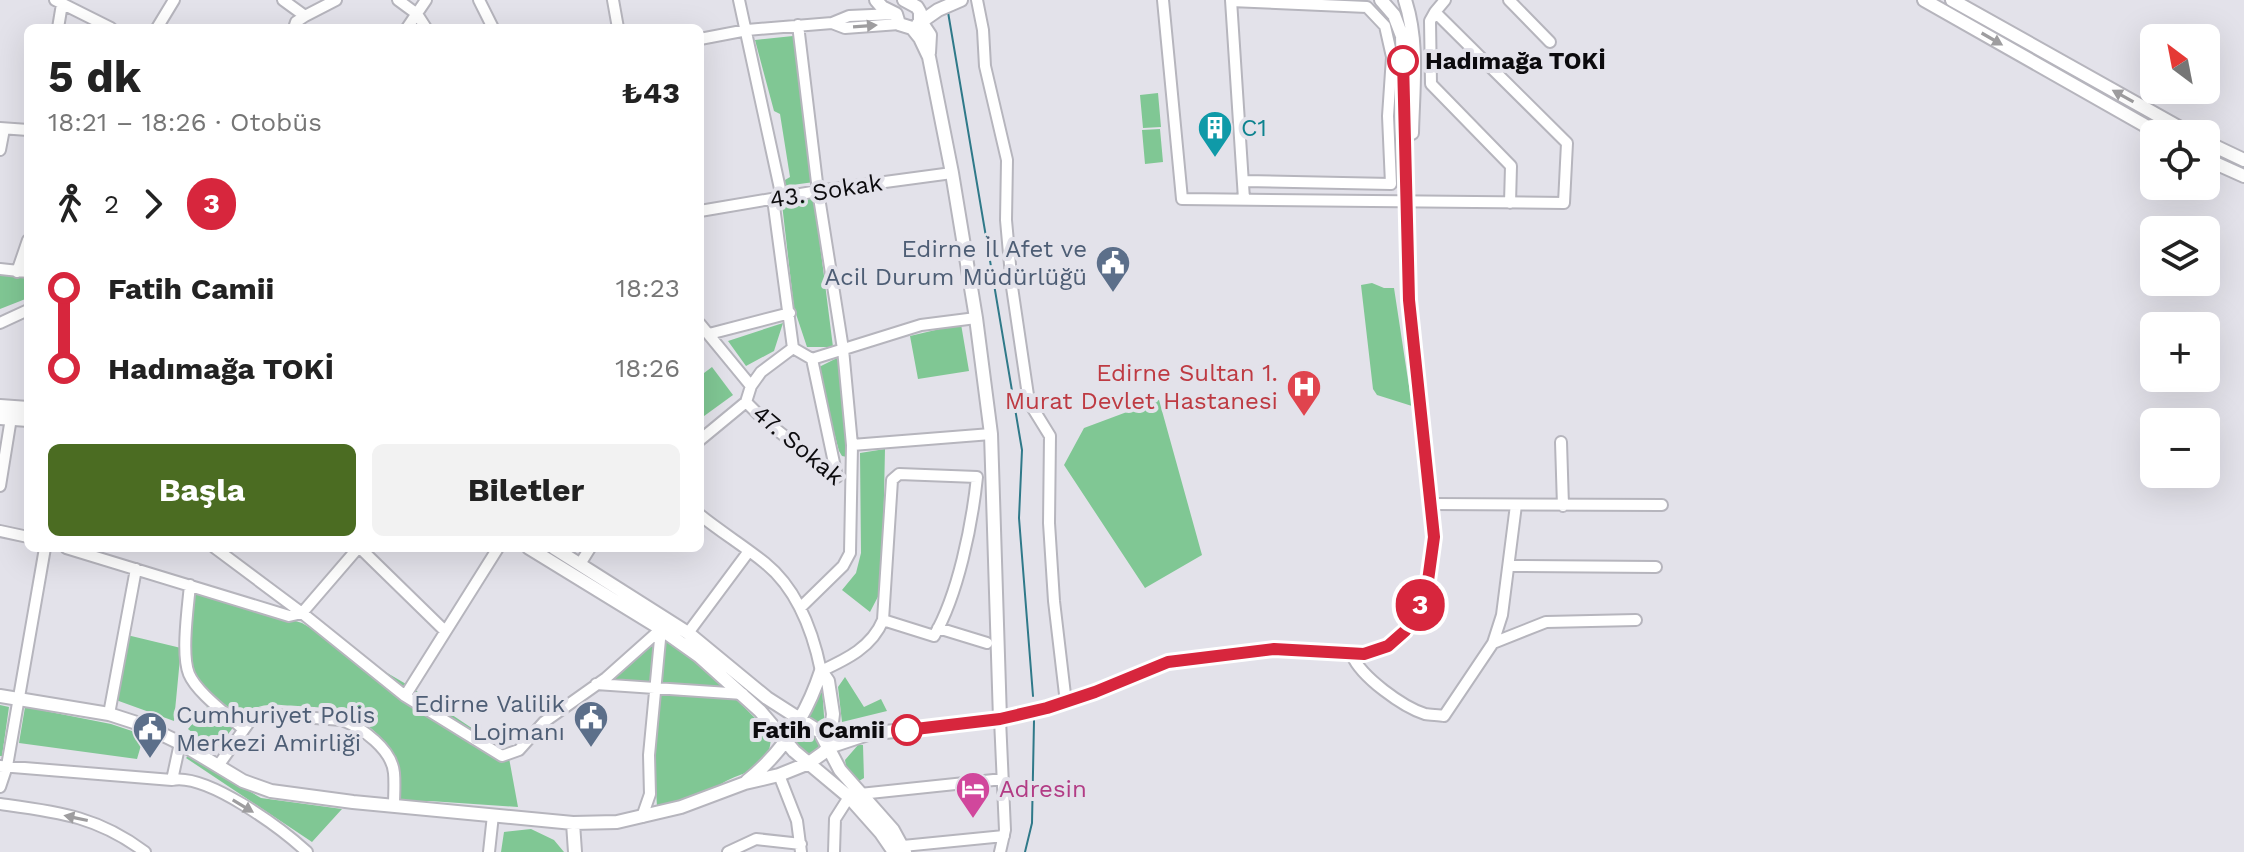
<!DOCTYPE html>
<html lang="tr">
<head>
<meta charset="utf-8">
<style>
  :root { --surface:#fff; --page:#f2f2f2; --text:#222; --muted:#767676; --accent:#4b6c22 }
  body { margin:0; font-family:"Work Sans",sans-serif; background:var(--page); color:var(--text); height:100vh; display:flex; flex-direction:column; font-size:30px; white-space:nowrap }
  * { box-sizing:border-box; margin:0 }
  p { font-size:26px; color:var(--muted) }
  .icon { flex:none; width:44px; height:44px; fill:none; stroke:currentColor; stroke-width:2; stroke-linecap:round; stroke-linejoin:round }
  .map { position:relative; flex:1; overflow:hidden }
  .side { position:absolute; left:24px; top:24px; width:680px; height:528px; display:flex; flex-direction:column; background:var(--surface); border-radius:12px; box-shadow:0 8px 32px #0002 }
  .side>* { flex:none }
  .badge { padding:0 16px; border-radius:26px; font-size:28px; line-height:52px }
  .needle { width:52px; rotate:328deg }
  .buttons { position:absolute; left:2140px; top:24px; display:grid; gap:16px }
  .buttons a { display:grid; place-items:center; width:80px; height:80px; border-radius:12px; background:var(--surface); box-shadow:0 8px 32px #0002; font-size:40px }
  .map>.badge { position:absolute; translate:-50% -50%; box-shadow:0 0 0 4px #fff }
  .legs { display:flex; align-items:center; gap:12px; height:88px; padding:0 24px; font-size:26px }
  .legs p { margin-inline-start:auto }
  .headline { display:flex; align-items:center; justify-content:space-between; height:136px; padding:0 24px }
  h1 { font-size:44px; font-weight:700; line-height:60px }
  .action { display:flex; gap:16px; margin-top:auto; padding:16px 24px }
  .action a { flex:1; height:92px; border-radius:12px; background:var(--accent); color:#fff; font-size:32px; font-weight:700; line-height:92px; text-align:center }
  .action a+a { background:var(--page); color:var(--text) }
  ul { padding:0 24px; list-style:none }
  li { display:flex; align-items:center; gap:28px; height:80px; font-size:30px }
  li i { display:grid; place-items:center; width:12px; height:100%; margin:0 10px; background:currentColor }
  li i::after { content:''; width:20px; height:20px; margin:-10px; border:6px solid; border-radius:50%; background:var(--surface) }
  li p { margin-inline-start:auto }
  li:first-child i { background:linear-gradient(#0000 50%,currentColor 0) }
  li:last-child i { background:linear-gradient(currentColor 50%,#0000 0) }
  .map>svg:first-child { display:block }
  .green { fill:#80c794 }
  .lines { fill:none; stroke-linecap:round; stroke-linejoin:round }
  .stream { stroke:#2f7989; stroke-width:2 }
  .minor-casing { stroke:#b6b5bd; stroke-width:14 }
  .major-casing { stroke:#b6b5bd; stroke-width:16 }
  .minor { stroke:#fff; stroke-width:10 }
  .major { stroke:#fff; stroke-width:12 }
  .oneway { fill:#9e9d9f }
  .line-1-casing { stroke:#fff; stroke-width:18 }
  .line-1 { stroke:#d7263d; stroke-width:12 }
  .stop-1-dot { fill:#fff; stroke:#d7263d; stroke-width:4 }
  .labels { text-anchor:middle; stroke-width:8; stroke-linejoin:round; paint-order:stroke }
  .stop-label { font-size:24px; font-weight:bold; fill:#0c0b0e; stroke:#e3e2ea; text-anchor:start }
  .culture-label { font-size:24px; fill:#0d838f; stroke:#e3e2ea; text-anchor:start }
  .street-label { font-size:24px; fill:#0c0b0e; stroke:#e3e2ea }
  .service-label { font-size:24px; fill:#4e5e75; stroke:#e3e2ea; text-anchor:end }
  .health-label { font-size:24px; fill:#be3a42; stroke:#e3e2ea; text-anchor:end }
  .hotel-label { font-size:24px; fill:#b23c85; stroke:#e3e2ea; text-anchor:start }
</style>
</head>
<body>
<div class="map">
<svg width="2244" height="852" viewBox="0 0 2244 852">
  <rect width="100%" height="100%" fill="#e3e2ea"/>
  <path class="green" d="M 793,36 L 814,182 L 785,186 L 785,180 L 790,177 L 780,114 L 774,111 L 755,40 Z
    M 1158,93 L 1161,127 L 1143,128 L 1140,95 Z
    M 1160,129 L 1163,162 L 1145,164 L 1142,130 Z
    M 814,197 L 833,347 L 807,347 L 794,308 L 782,204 Z
    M 0,274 L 28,277 L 28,298 L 0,309 Z
    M 1372,283 L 1384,288 L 1394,288 L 1412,406 L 1377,395 L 1373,389 L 1361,285 Z
    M 783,323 L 774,351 L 746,366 L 728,341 Z
    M 961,324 L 969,371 L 918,379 L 910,336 Z
    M 839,357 L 847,449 L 847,457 L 842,456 L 839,451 L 817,368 Z
    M 712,367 L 733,395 L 700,419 L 700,376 Z
    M 1159,400 L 1202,555 L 1145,588 L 1064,465 L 1084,428 Z
    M 885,449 L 882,589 L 870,612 L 842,590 L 856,573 L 861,553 L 860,453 Z
    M 194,590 L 302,623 L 406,684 L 497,745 L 507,747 L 518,807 L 430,801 L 398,802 C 398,792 401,781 400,771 C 396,746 364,718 341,711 C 327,707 312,707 298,706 C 271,705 264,701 240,716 C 226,705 207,693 197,678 C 183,658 191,614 194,590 Z
    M 661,629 L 743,694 L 596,684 Z
    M 127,635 L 181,648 L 174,721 L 116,700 Z
    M 845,677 L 864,707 L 881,699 L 887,711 L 842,722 L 838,687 Z
    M 822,686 L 825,731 L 808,718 Z
    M 659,695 L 736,699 L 763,726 L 771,737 C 769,778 738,768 715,789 L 657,807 L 654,755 Z
    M 210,703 L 235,725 L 215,751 L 188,729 Z
    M 0,705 L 9,707 L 2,756 L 0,756 Z
    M 25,707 L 111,724 L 144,735 L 137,759 L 19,743 Z
    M797 744a11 11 0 1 1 22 0a11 11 0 1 1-22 0Z
    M 858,745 L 863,745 L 864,778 L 859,781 L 846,766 L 845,760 Z
    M 188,756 L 261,798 L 342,809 L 312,842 L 186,758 Z
    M 531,829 L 554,840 L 564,852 L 501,852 L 504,832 Z"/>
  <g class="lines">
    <path class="stream" d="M 948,12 L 1022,450 L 1019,518 L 1033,696
      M 1025,852 L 1032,823 L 1034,721"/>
    <defs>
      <path id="minor" d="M 55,0 L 111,28
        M 283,0 L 305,16 L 296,22 L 294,28
        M 398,0 L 417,14 L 426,28
        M 479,0 L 493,28
        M 613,0 L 618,28
        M 739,0 L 782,198
        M 977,0 L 983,30 L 985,66 L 1007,160 L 1006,220 L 1012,287 L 1029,402 L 1050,436 L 1049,523 L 1054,601 L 1066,703
        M 1163,0 L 1182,199 L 1564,203 L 1567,143 L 1435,12 L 1445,0
        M 1231,0 L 1244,199
        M 1509,0 L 1550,42
        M 1231,1 L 1367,7 L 1385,26 L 1392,57 L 1388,116 L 1391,184 L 1244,181
        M 1435,12 L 1430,21 L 1431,84 L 1511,166 L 1510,203
        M 305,16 L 336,0
        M 832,23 L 845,28 L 899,24
        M 798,25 L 818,191 L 843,349 L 852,445 L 850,553 L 843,566 L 800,608
        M 58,28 L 62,4
        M 157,28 L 174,0
        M 407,28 L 426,0
        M 700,39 L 747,30 L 832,23 L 849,16 L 895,14
        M 0,128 L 28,130
        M 0,150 L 4,129
        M 700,211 L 818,191 L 952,173
        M 0,269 L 28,272
        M 17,272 L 28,240
        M 0,323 L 28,310
        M 700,324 L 751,386
        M 709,334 L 790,313
        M 793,348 L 812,359 L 837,477
        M 812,359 L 921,325 L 976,318
        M 746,402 L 764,420 L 837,477
        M 700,440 L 746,402 L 751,386 L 761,372 L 793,348 L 773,199
        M 1561,442 L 1563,506
        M 852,445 L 991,434
        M 899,474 L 977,477 C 972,525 958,595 934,636 L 883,620 L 892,480 Z
        M 0,486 L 11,418
        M 1432,504 L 1662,505
        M 700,515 C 721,532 744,546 765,563 C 797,589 813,632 821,671 C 847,659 872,647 883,620
        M 0,531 L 28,537
        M 66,548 L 289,616 L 302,613 L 358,548
        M 215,548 L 302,613 L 405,696 L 502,756 L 519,750 L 544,722 L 606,678 L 661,629
        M 360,548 L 445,631
        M 580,564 L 590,548
        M 1510,566 L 1656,567
        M 190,585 C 188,607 181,655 189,674 C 197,693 228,715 243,729
        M 938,628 L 987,643
        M 688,633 L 749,551
        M 1493,643 L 1546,622 L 1636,620
        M 1352,655 C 1361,677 1403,707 1425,714 C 1431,715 1439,715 1444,716 L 1493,643 L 1502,615 L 1516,505
        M 596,684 L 743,694
        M 405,696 L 498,548
        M 109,714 L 136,569
        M 1000,719 L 1005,830 L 1000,852
        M 0,766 L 172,780 L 180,743
        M 218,766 L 252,718 L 259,714 L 342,720 C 362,728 392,749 394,773 C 395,784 394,795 394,806
        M 779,775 L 797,821 L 801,852
        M 172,780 C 207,773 281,828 307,852
        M 0,787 L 7,766 L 45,548
        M 860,794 L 1003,779
        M 0,804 C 58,812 97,816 145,852
        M 642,817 L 650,794 L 649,755 L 661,629
        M 903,846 L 1004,836
        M 489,852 L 493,815
        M 728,852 L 756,839 L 801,844
        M 834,852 L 835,819 L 849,797"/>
      <path id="major" d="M 876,0 L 882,7 L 896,14
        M 904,0 L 917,7 L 920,12 L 920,20 L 930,35 L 929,53
        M 1405,0 C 1419,42 1413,89 1412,133
        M 1924,0 L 2160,134
        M 1952,0 L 2191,134
        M 896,14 L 899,24 L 912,28 L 920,38 L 929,57 L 952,173 L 976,318 L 991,434 L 1000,719
        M 918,24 L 938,10 L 961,0
        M 2206,142 L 2244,160
        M 2206,159 L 2244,176
        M 0,406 L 28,408
        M 0,418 L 28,420
        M 529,548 L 661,629 L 699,656 L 760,711 L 794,751 L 849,797 L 881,833 L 894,852
        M 554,548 L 688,633 L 767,698 L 820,732 L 840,770 L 893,830 L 905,852
        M 0,696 L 109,714 L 143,725 L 180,743 L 243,781 L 271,791 L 353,802 L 573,823 L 617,822 L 681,807 L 745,783 L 779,775 L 809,763 L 823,753 L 829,747 L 833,714 L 828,681 L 821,671
        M 829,747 L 868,734 L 1000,719 L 1047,708 L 1095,692 L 1168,662 L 1274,649 L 1364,654 L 1388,646 L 1405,631 L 1418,611 L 1427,588 L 1434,537 L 1409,300 L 1402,36 L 1394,15 L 1381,0
        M 747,781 C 783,752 807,714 821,671
        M 573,823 L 575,852"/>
    </defs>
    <use href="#minor" class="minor-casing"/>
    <use href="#major" class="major-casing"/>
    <use href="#minor" class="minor"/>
    <use href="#major" class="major"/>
  </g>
  <defs><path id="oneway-solid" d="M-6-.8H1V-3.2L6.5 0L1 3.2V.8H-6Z" transform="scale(2)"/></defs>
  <g class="oneway">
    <use href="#oneway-solid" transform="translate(865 26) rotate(-4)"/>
    <use href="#oneway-solid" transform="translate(1992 39) rotate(30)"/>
    <use href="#oneway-solid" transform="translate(2123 96) rotate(-151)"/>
    <use href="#oneway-solid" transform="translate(243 806) rotate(31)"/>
    <use href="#oneway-solid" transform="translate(76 818) rotate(-168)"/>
  </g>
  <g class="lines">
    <defs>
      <path id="line-1" d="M 907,730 L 1000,719 L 1047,708 L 1095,692 L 1168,662 L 1274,649 L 1364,654 L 1388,646 L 1405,631 L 1418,611 L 1427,588 L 1434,537 L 1409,300 L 1403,61"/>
    </defs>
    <use href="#line-1" class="line-1-casing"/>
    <use href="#line-1" class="line-1"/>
  </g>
  <defs>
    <symbol id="building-pin" viewBox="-11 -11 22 30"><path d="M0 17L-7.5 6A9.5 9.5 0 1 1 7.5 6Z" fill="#0f9aa8" stroke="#e3e2ea"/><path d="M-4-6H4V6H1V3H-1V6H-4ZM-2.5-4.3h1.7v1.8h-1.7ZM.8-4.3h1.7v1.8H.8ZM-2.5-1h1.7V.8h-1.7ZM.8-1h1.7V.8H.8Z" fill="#fff"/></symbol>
    <symbol id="civic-pin" viewBox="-11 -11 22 30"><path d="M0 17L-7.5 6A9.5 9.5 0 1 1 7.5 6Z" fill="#5c6f8a" stroke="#e3e2ea"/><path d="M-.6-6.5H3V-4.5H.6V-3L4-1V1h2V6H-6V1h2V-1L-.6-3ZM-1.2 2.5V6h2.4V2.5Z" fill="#fff"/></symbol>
    <symbol id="hospital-pin" viewBox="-11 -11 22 30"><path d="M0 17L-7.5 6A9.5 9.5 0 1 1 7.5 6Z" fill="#e0444e" stroke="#e3e2ea"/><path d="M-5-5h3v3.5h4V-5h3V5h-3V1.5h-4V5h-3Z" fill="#fff"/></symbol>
    <symbol id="hotel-pin" viewBox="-11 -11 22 30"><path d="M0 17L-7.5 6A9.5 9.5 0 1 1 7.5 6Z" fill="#d1479c" stroke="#e3e2ea"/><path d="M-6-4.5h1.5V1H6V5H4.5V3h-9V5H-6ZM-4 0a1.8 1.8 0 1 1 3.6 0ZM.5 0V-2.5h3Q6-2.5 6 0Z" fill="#fff"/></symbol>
  </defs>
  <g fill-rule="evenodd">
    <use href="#building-pin" x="1195" y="108" width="40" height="54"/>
    <use href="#civic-pin" x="1093" y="243" width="40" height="54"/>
    <use href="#hospital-pin" x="1284" y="367" width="40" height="54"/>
    <use href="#civic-pin" x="571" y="698" width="40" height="54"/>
    <use href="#civic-pin" x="130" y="709" width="40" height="54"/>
    <use href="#hotel-pin" x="953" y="769" width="40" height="54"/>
  </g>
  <g class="stop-1-dot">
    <circle cx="1403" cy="61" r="14"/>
    <circle cx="907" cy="730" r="14"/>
  </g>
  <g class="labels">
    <g class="stop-label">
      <text x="1425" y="69">Hadımağa TOKİ</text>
      <text x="885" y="738" text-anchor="end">Fatih Camii</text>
    </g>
    <g class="culture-label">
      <text x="1241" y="136">C1</text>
    </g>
    <g class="street-label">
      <text transform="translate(826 191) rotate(-9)" y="8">43. Sokak</text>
      <text transform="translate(798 445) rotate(40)" y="8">47. Sokak</text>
    </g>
    <g class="service-label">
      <text x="1087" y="257">Edirne İl Afet ve<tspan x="1087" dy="28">Acil Durum Müdürlüğü</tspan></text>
      <text x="565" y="712">Edirne Valilik<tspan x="565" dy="28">Lojmanı</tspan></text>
      <text x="176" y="723" text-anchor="start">Cumhuriyet Polis<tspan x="176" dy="28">Merkezi Amirliği</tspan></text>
    </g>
    <g class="health-label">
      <text x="1278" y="381">Edirne Sultan 1.<tspan x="1278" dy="28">Murat Devlet Hastanesi</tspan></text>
    </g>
    <g class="hotel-label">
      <text x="999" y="797">Adresin</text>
    </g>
  </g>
</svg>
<div class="buttons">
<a><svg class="needle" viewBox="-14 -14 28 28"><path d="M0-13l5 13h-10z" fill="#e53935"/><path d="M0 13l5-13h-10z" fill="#767676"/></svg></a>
<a><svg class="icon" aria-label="locate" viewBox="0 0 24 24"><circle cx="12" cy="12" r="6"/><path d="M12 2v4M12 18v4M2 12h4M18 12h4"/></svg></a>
<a><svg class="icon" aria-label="layers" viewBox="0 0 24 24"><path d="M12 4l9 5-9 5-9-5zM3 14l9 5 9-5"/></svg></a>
<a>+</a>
<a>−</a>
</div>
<b class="badge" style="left:1420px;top:605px;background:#d7263d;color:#fff">3</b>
<section class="side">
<div class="headline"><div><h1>5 dk</h1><p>18:21 – 18:26 · Otobüs</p></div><b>₺43</b></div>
<div class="legs"><svg class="icon" aria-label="walk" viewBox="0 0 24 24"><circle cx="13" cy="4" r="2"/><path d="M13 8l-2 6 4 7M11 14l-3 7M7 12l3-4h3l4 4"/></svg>2<svg class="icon" aria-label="forward" viewBox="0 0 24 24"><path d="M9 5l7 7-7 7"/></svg><b class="badge" style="background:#d7263d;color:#fff">3</b></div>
<ul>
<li><i style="color:#d7263d"></i><b>Fatih Camii</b><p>18:23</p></li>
<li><i style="color:#d7263d"></i><b>Hadımağa TOKİ</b><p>18:26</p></li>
</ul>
<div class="action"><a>Başla</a><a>Biletler</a></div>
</section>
</div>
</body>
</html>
